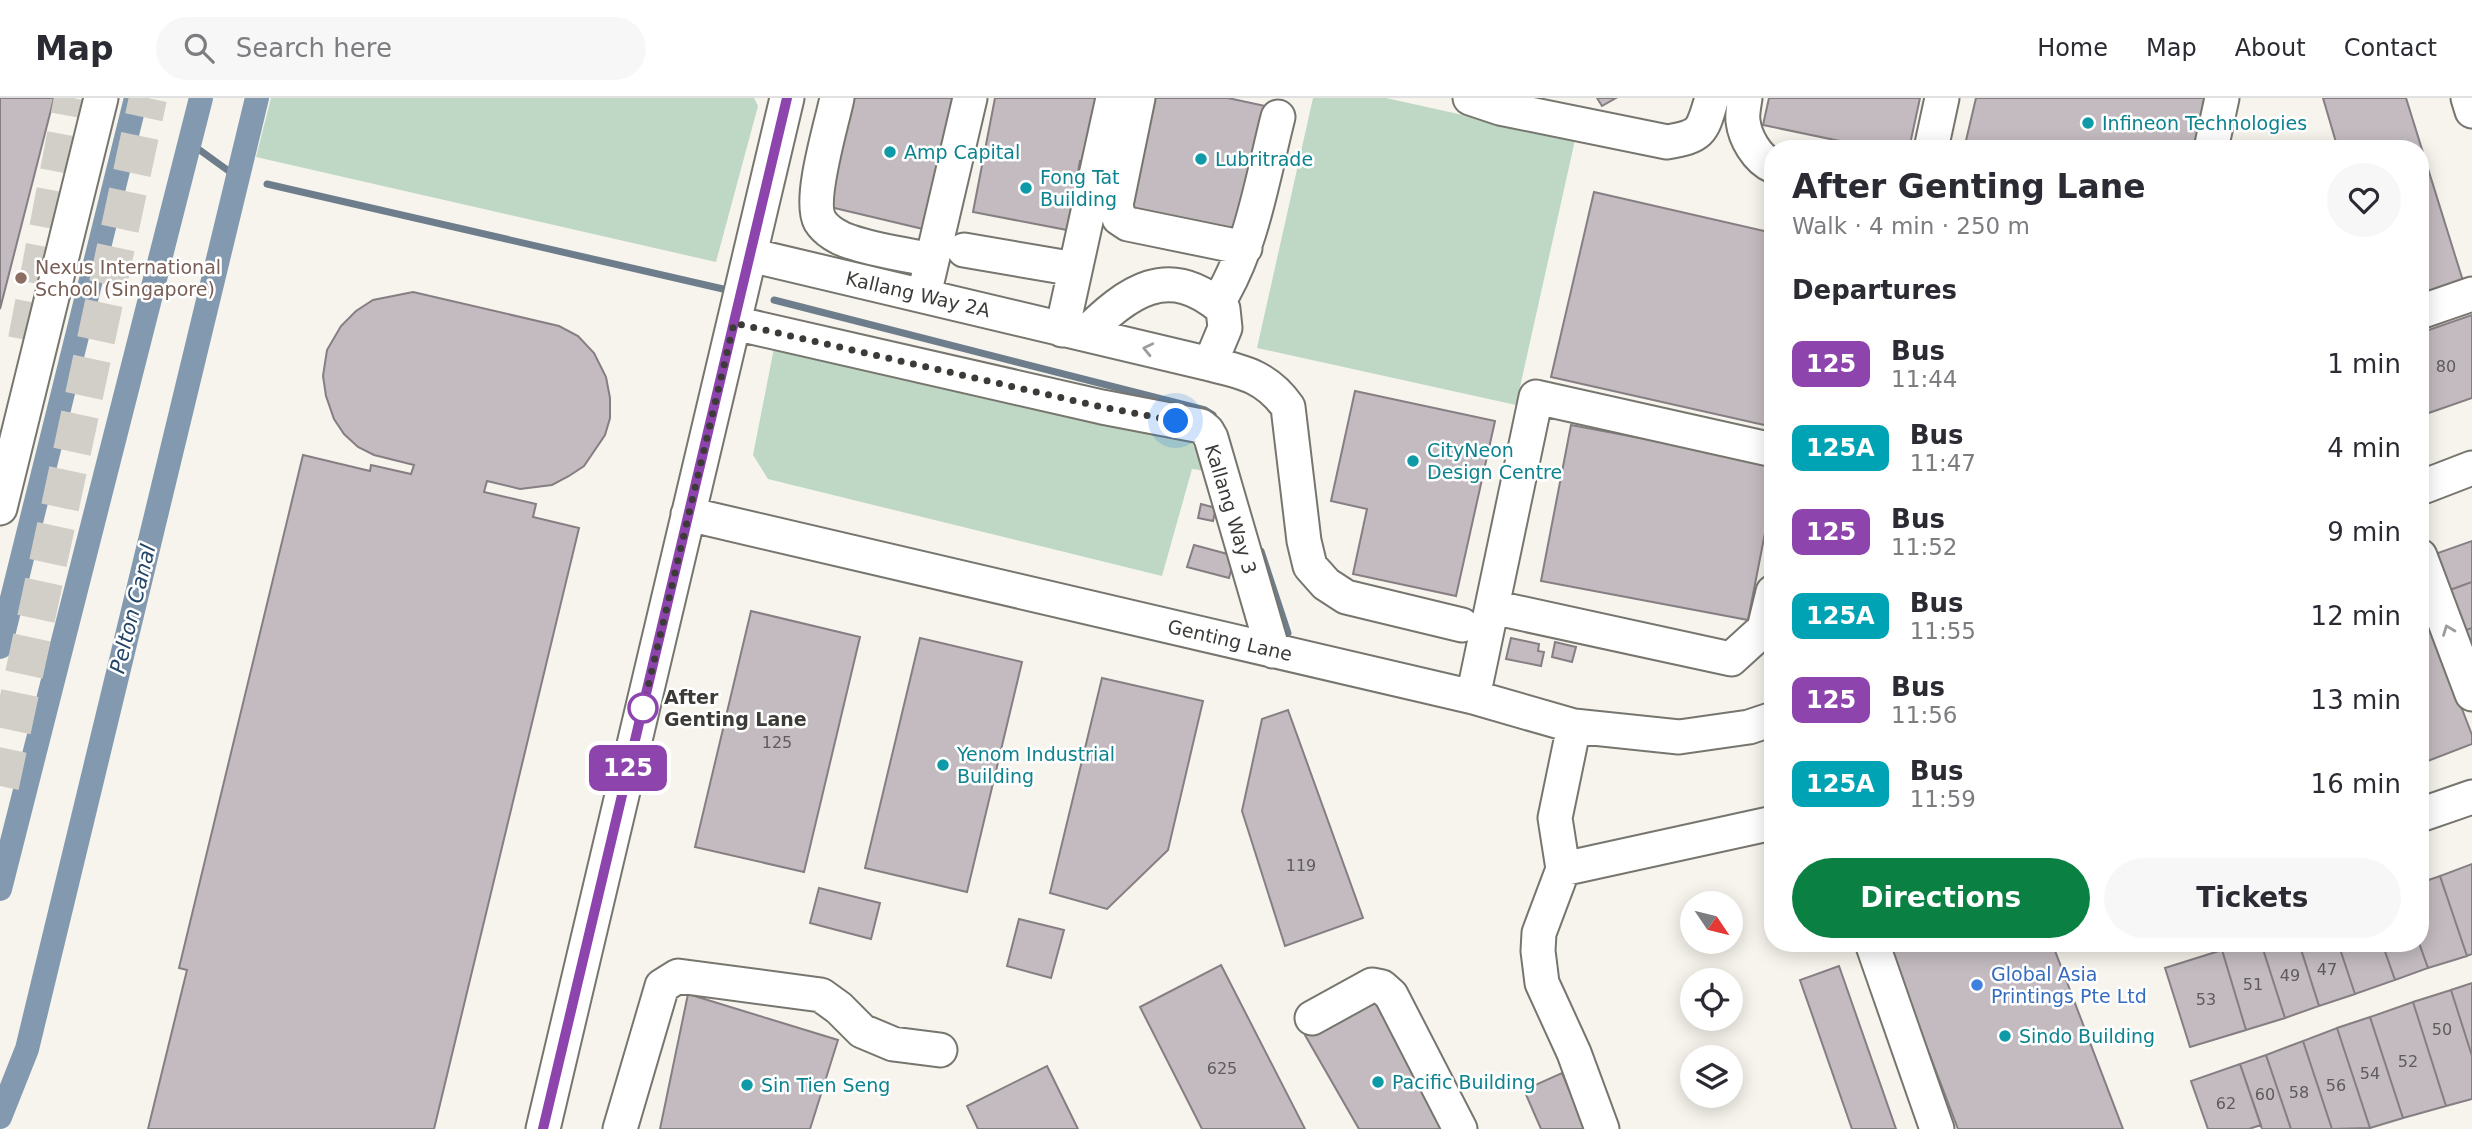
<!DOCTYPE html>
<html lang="en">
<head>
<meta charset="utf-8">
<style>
  :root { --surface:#fff; --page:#f7f7f7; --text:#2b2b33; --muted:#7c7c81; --line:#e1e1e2; --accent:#0b8043 }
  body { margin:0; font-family:"DejaVu Sans",sans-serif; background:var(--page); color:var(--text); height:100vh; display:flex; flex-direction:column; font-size:26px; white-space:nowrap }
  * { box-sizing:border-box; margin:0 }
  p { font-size:23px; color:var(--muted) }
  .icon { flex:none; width:38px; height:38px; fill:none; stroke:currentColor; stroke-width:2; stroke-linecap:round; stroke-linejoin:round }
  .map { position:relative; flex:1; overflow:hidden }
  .details { position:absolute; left:1764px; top:42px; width:665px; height:812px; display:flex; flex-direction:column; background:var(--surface); border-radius:28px; box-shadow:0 4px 18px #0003 }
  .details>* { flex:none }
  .badge { padding:0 14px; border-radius:10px; font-size:24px; line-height:46px }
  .needle { width:46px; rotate:125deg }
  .buttons { position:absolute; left:1680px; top:793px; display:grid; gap:14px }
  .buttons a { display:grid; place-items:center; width:63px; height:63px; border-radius:50%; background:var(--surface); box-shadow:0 4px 18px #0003; font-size:35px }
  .you { position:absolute; width:35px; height:35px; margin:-18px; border:5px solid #fff; border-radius:50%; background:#1a73e8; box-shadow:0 0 0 10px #1a73e833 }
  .map>.badge { position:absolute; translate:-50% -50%; box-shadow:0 0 0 4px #fff }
  h2 { padding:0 28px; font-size:26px; line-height:63px }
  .round { display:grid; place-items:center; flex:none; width:74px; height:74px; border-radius:37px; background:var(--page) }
  .overview { display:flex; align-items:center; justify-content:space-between; height:119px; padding:0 28px }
  h1 { font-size:33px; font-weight:700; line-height:52px }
  .button { display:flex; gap:14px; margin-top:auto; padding:14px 28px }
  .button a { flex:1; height:80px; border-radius:42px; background:var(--accent); color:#fff; font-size:28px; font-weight:700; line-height:80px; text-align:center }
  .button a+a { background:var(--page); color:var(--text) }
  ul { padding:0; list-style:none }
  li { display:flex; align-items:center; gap:21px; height:84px; padding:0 28px }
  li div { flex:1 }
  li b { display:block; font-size:26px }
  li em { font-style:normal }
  li .badge { min-width:77px; font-weight:700; text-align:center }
  header { display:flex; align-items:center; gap:42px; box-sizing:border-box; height:98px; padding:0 35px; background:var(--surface); border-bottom:2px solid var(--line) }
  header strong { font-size:33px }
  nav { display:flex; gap:38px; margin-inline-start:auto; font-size:24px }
  .search { width:490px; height:63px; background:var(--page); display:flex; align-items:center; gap:18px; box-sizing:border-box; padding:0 24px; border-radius:38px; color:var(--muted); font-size:26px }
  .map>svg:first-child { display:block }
  .green { fill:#bfd8c5 }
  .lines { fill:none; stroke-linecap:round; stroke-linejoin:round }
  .stream { stroke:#6e7d8b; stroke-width:7 }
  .canal { stroke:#8399af; stroke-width:24 }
  .building { fill:#c3bbc0; stroke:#857e82; stroke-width:2 }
  .highway-tunnel { stroke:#d1cfc8; stroke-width:38; stroke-dasharray:38 19; stroke-linecap:butt }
  .minor-casing { stroke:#76756e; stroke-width:37 }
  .minor { stroke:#fff; stroke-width:33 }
  .oneway { stroke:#9e9d9c }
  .line-casing { stroke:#fff; stroke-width:16 }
  .line { stroke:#8e44ad; stroke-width:10 }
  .walk { stroke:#3c3b38; stroke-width:7; stroke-dasharray:0 12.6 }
  .culture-dot { fill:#0f9aa8; stroke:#fff; stroke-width:2.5 }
  .education-dot { fill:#8d6e63; stroke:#fff; stroke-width:2.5 }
  .stop-dot { fill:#fff; stroke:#8e44ad; stroke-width:3.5 }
  .shop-dot { fill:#3f7fe0; stroke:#fff; stroke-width:2.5 }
  .labels { text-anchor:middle; stroke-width:5; stroke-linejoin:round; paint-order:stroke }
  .number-label { font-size:16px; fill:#5e5b5a }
  .culture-label { font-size:19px; fill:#0d838f; stroke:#fff; text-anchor:start }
  .education-label { font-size:19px; fill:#785e54; stroke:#fff; text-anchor:start }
  .street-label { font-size:19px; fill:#3c3b38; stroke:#fff }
  .stop-label { font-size:19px; font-weight:bold; fill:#3c3b38; stroke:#fff; text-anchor:start }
  .shop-label { font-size:19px; fill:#366cbe; stroke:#fff; text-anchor:start }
  .water-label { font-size:21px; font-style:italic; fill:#244668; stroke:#fff }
</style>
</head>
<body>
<header>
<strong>Map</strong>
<div class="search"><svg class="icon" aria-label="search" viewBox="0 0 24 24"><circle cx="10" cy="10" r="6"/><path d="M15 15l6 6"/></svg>Search here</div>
<nav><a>Home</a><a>Map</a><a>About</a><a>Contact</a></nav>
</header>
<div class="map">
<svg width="2472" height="1031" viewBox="0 0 2472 1031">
  <rect width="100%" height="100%" fill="#f6f4ec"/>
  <path class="green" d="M 271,0 L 754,0 L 758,8 L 716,164 L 256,59 Z
    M 1313,0 L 1386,0 L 1575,42 L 1516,307 L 1257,250 Z
    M 775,245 L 1188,337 L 1207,373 L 1192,371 L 1162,478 L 768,381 L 753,357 Z"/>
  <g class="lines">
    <path class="stream" d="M 190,45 L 237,79
      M 267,86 L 723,191
      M 774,202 L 1205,312 L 1213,317
      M 1261,453 L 1288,535"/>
    <path class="canal" d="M 0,549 L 136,0
      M 0,791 L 201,0
      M 0,1019 L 27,951 L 257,0"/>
  </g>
  <path class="building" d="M 0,0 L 54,0 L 0,211 Z
    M 852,0 L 954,0 L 923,131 L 826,108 Z
    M 995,0 L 1108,0 L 1095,66 L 1080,63 L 1067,132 L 973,114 Z
    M 1152,0 L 1228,0 L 1274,10 L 1246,139 L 1128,113 Z
    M 1597,0 L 1616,0 L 1602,8 Z
    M 1769,0 L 1920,0 L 1909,51 L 1878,51 L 1763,27 Z
    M 1976,0 L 2212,0 L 2200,51 L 1964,51 Z
    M 2323,0 L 2406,0 L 2463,183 L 2420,199 L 2420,51 L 2338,51 Z
    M 1594,94 L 1773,135 L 1773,329 L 1551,279 Z
    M 413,194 L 559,228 L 578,238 L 594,255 L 606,279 L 610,300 L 610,320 L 605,337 L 584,368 L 569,378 L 552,387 L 520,391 L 487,383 L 484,394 L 536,406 L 533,419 L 579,430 L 434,1031 L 148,1031 L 187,872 L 179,870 L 303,357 L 370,373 L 371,367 L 411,376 L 414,367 L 374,357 L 358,349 L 344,336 L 334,321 L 326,298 L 323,278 L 327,252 L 341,228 L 356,213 L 373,202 Z
    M 2472,217 L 2472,300 L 2420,318 L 2420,235 Z
    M 1355,293 L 1495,323 L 1456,498 L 1353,476 L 1367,411 L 1331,403 Z
    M 1571,327 L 1773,365 L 1773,394 L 1748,522 L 1541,483 Z
    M 1201,406 L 1216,410 L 1213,423 L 1198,420 Z
    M 2472,443 L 2472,484 L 2447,493 L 2435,456 Z
    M 1194,447 L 1235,458 L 1229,480 L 1187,469 Z
    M 2472,484 L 2472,530 L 2463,533 L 2447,493 Z
    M 2420,502 L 2472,637 L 2472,646 L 2420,666 Z
    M 751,513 L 860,539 L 804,774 L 695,749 Z
    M 2472,530 L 2472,557 L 2463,533 Z
    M 920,540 L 1022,564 L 967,794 L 865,770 Z
    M 1511,540 L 1539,546 L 1538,553 L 1544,554 L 1541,568 L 1506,561 Z
    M 1555,544 L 1576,549 L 1572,564 L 1552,559 Z
    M 1102,580 L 1203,603 L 1168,752 L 1107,811 L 1050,795 Z
    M 1288,612 L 1363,820 L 1285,848 L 1242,713 L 1262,621 Z
    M 2472,766 L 2472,856 L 2467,858 L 2440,778 Z
    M 2440,778 L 2467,858 L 2428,870 L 2419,845 L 2420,785 Z
    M 819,790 L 880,805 L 871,841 L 810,825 Z
    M 1019,821 L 1064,832 L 1051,880 L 1007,868 Z
    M 1887,845 L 2052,845 L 2123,1031 L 1958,1031 Z
    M 2244,845 L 2261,845 L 2285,920 L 2246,932 L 2222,852 Z
    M 2261,845 L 2299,845 L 2319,908 L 2285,920 Z
    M 2299,845 L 2338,845 L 2355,896 L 2319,908 Z
    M 2338,845 L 2382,845 L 2395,882 L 2355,896 Z
    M 2382,845 L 2419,845 L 2428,870 L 2395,882 Z
    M 2222,852 L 2246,932 L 2190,949 L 2165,870 Z
    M 1221,867 L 1305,1031 L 1202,1031 L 1140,909 Z
    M 1839,868 L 1896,1031 L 1852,1031 L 1800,882 Z
    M 2472,885 L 2472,958 L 2451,892 Z
    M 2451,892 L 2472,958 L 2472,1001 L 2446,1008 L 2413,904 Z
    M 688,896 L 838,942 L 810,1031 L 660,1031 Z
    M 1375,897 L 1450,1031 L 1359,1031 L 1305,937 Z
    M 2413,904 L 2446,1008 L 2403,1020 L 2370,919 Z
    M 2370,919 L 2403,1020 L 2370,1030 L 2337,930 Z
    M 2337,930 L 2370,1030 L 2332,1031 L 2303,943 Z
    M 2303,943 L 2332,1031 L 2291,1031 L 2266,957 Z
    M 2266,957 L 2291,1031 L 2262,1031 L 2240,966 Z
    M 2240,966 L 2261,1027 L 2249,1031 L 2208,1031 L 2191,983 Z
    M 1047,968 L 1078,1031 L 978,1031 L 967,1008 Z
    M 1562,975 L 1586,1031 L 1541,1031 L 1524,992 Z"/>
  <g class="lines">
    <path class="highway-tunnel" d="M 27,242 L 73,0
      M 0,688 L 148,0"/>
    <defs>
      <path id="minor" d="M 837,0 C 832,25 808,102 820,123 C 826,133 840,141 851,144 C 877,153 905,156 931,162
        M 1138,0 L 1116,107 L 1119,120 L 1128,126 L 1245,150
        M 1470,0 L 1500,10 L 1667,44 C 1703,38 1702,33 1712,0
        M 1745,0 C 1744,7 1742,16 1743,23 C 1745,40 1757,61 1773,68
        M 2468,0 L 2472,13
        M 1931,51 L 1942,0
        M 2211,51 L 2222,0
        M 964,152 L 1075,171
        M 750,157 L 1210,266 C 1244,274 1267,279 1288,309 L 1304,443 L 1310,468 L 1326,486 L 1346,499 L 1462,527
        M 927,184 L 970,0
        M 1217,206 C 1252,151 1262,82 1278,19
        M 2420,214 L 2472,196
        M 734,225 L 1102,309 L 1201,328 L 1207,333 L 1211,340 L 1273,553
        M 1062,232 L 1113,0
        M 1085,236 C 1128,194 1168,163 1223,211 L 1225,230 L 1210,266
        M 2420,390 L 2472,370
        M 0,410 L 101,0
        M 688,416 L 1473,599 L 1574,628 L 1679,639 L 1749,629 L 1773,621
        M 2420,458 L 2472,596
        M 1492,509 L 1731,561 L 1764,531 L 1773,494
        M 1473,599 L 1536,299 L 1773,352
        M 1574,628 L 1555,720 L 1563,771 L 1539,835 L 1538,853 L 1542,885 L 1574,955 L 1602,1031
        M 2420,717 L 2472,699
        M 1563,771 L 1773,725
        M 1872,845 L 1937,1031
        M 1312,920 L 1372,887 L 1382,889 L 1391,897 L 1460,1031
        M 543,1031 L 787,0
        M 620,1031 L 662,888 L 678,878 L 821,897 L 839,910 L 862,933 L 893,946 L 940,952"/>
    </defs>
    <use href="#minor" class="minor-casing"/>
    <use href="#minor" class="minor"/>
  </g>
  <defs><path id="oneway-chevron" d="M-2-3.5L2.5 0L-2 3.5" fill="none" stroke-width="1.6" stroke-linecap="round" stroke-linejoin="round" transform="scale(1.75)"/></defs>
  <g class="oneway">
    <use href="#oneway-chevron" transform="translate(1148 251) rotate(-167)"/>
    <use href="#oneway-chevron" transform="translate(2448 532) rotate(-111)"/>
  </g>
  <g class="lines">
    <defs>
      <path id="line" d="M 543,1031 L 787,0"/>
    </defs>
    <use href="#line" class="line-casing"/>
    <use href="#line" class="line"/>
    <path class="walk" d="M 643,610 L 734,225 L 1102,309 L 1176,323"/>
  </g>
  <g class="culture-dot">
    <circle cx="2088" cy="25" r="7"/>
    <circle cx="890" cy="54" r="7"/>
    <circle cx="1201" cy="61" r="7"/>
    <circle cx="1026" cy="90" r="7"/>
    <circle cx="1413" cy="363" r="7"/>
    <circle cx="943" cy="667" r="7"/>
    <circle cx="2005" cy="938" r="7"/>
    <circle cx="1378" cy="984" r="7"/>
    <circle cx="747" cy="987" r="7"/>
  </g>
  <circle class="education-dot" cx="21" cy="180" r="7"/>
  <circle class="stop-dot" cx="643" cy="610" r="14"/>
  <circle class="shop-dot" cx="1977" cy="887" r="7"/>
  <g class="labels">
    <g class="number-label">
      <text x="2446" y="274">80</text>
      <text x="777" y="650">125</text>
      <text x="1301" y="773">119</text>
      <text x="2327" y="877">47</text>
      <text x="2290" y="883">49</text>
      <text x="2253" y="892">51</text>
      <text x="2206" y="907">53</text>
      <text x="2442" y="937">50</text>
      <text x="2408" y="969">52</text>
      <text x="1222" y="976">625</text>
      <text x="2370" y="981">54</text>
      <text x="2336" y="993">56</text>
      <text x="2299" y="1000">58</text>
      <text x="2265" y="1002">60</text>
      <text x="2226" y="1011">62</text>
    </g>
    <g class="culture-label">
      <text x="2102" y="32">Infineon Technologies</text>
      <text x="904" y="61">Amp Capital</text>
      <text x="1215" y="68">Lubritrade</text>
      <text x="1040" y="86">Fong Tat<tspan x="1040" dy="22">Building</tspan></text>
      <text x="1427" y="359">CityNeon<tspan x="1427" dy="22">Design Centre</tspan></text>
      <text x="957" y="663">Yenom Industrial<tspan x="957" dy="22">Building</tspan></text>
      <text x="2019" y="945">Sindo Building</text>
      <text x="1392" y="991">Pacific Building</text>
      <text x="761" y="994">Sin Tien Seng</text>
    </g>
    <g class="education-label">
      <text x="35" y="176">Nexus International<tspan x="35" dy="22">School (Singapore)</tspan></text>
    </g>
    <g class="street-label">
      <text transform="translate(918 196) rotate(13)" y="7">Kallang Way 2A</text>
      <text transform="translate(1231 411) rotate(73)" y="7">Kallang Way 3</text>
      <text transform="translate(1230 542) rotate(13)" y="7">Genting Lane</text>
    </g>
    <g class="stop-label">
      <text x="664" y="606">After<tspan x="664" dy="22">Genting Lane</tspan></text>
    </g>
    <g class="shop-label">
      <text x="1991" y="883">Global Asia<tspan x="1991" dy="22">Printings Pte Ltd</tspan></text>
    </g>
    <g class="water-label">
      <text transform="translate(133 511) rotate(-76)" y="7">Pelton Canal</text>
    </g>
  </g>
</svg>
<div class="buttons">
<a><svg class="needle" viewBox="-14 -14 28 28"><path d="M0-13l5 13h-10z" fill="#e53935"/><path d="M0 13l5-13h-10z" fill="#7c7c81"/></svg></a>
<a><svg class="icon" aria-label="locate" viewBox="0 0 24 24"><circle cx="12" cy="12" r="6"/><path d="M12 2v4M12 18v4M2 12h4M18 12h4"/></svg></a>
<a><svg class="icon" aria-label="layers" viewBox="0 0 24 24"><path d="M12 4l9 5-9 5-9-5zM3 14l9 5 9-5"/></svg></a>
</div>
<div class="you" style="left:1176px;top:323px"></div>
<b class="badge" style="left:628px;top:670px;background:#8e44ad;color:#fff">125</b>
<section class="details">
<div class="overview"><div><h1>After Genting Lane</h1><p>Walk · 4 min · 250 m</p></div><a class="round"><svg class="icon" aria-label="heart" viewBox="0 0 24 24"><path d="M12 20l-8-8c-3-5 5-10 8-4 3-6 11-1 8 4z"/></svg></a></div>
<h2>Departures</h2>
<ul>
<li><span class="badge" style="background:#8e44ad;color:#fff">125</span><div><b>Bus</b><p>11:44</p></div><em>1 min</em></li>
<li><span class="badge" style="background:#00a3b4;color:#fff">125A</span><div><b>Bus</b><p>11:47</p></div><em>4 min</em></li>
<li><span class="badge" style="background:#8e44ad;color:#fff">125</span><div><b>Bus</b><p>11:52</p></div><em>9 min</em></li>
<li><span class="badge" style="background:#00a3b4;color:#fff">125A</span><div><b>Bus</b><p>11:55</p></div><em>12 min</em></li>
<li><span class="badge" style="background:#8e44ad;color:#fff">125</span><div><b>Bus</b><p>11:56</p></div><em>13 min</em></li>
<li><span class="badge" style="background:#00a3b4;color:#fff">125A</span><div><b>Bus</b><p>11:59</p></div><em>16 min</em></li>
</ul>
<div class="button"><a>Directions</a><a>Tickets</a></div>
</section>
</div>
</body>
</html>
